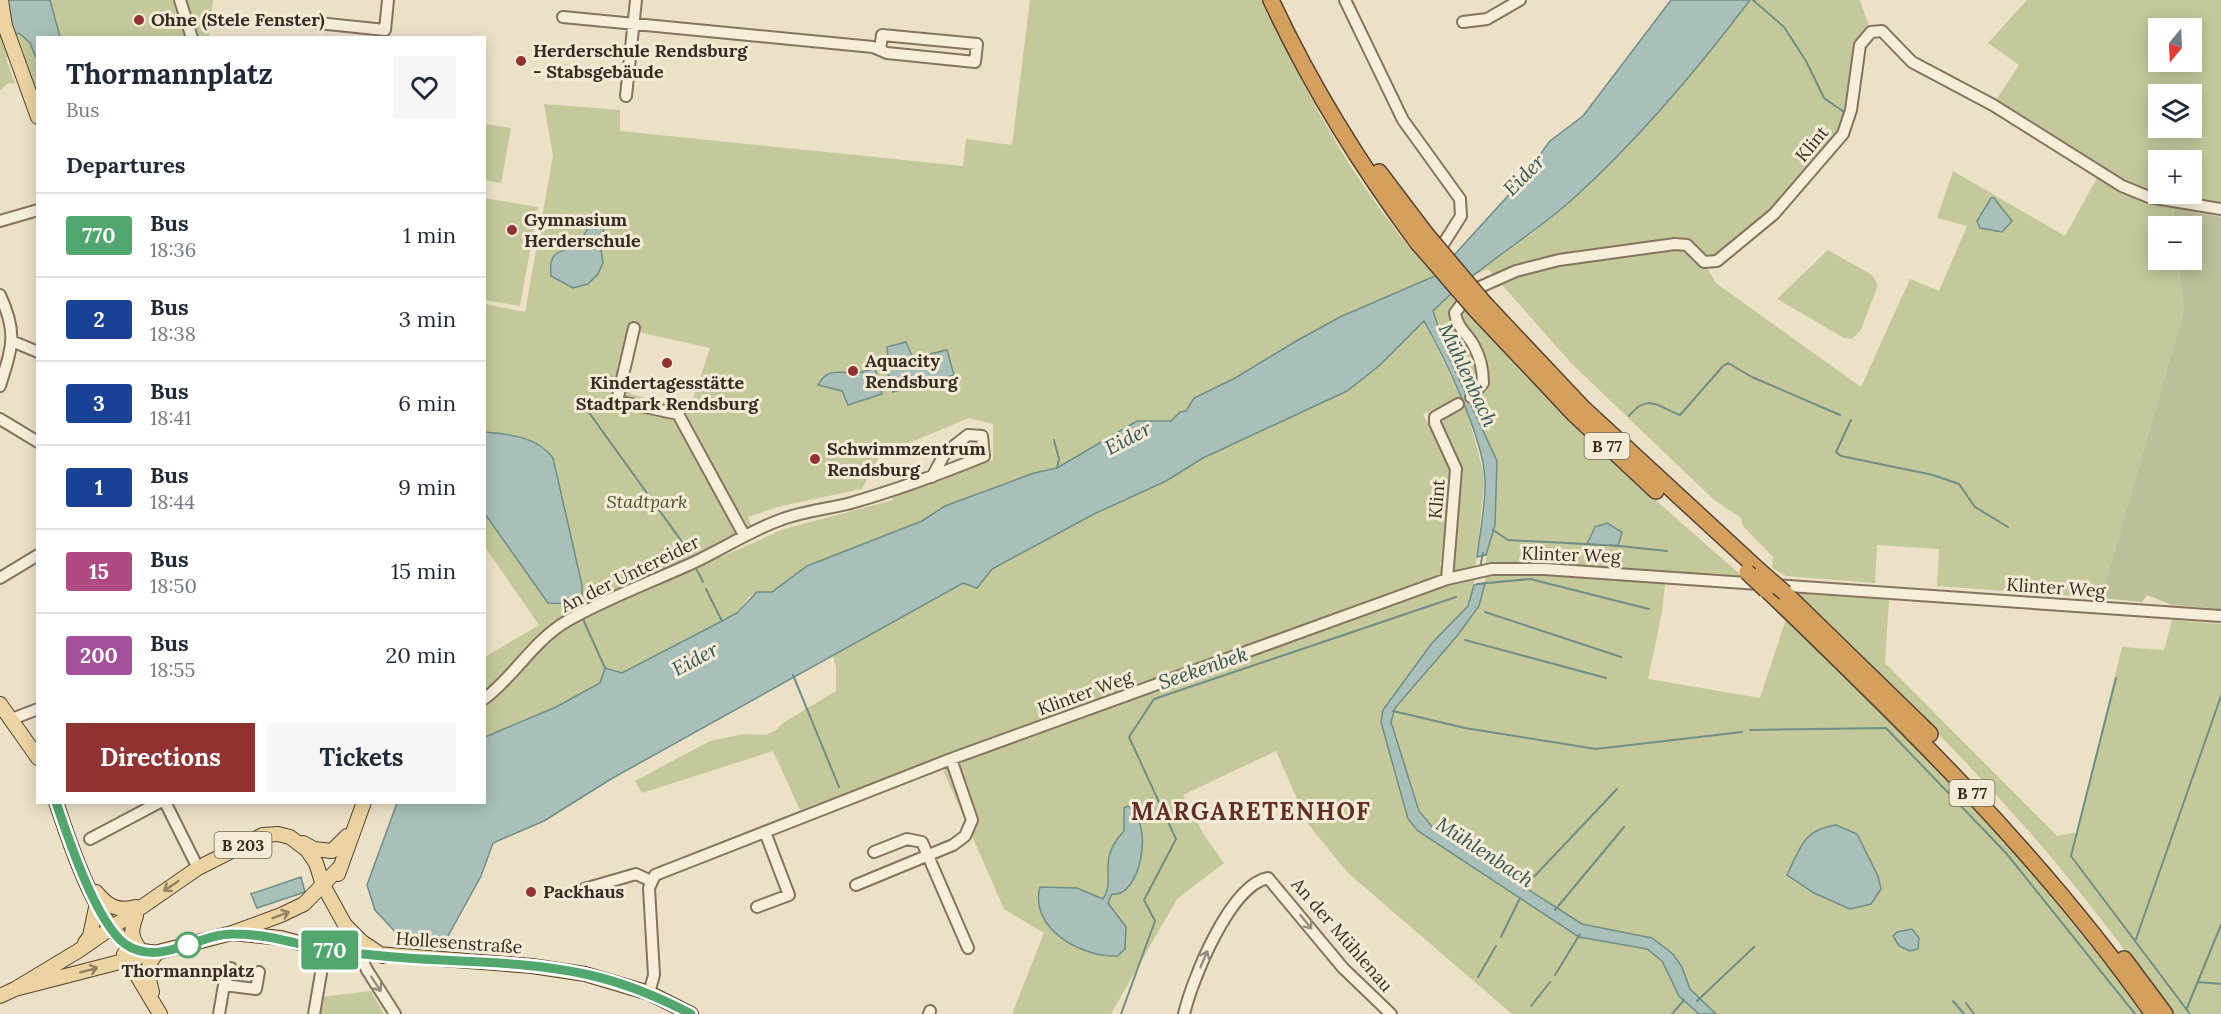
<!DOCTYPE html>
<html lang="en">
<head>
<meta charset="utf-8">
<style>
  :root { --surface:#fff; --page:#f6f6f7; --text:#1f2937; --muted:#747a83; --line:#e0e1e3; --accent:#913233 }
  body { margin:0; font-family:Lora,serif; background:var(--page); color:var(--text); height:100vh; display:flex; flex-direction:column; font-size:22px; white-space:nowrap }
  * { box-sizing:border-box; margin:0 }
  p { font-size:20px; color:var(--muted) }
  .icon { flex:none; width:33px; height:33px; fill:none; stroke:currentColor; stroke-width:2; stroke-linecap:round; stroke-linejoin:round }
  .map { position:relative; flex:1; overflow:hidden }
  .drawer { position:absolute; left:36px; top:36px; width:450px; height:768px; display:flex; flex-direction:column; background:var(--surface); border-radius:0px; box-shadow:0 3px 15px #0003 }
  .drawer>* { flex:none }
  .badge { padding:0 12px; border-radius:4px; font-size:21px; line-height:39px }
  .needle { width:39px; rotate:198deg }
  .tools { position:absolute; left:2148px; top:18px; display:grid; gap:12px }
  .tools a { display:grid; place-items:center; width:54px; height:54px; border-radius:0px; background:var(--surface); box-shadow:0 3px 15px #0003; font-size:30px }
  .map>.badge { position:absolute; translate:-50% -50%; box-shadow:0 0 0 3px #fff }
  h2 { padding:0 30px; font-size:22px; line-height:54px }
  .round { display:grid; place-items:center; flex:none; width:63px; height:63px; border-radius:0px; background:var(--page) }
  .headline { display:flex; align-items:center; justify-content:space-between; height:102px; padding:0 30px }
  h1 { font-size:28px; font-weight:700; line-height:45px }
  .primary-button { display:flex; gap:12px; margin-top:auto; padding:12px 30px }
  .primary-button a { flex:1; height:69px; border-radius:0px; background:var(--accent); color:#fff; font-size:24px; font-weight:700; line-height:69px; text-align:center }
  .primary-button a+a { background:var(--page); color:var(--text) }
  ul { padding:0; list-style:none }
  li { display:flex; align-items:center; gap:18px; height:84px; padding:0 30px; border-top:2px solid var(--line) }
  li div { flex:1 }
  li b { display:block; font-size:22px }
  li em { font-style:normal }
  li .badge { min-width:66px; font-weight:700; text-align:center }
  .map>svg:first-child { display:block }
  .green { fill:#c4c99c; fill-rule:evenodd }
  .cemetery { fill:#bbbf9a }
  .water { fill:#a8c0b9; stroke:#6f8e86; stroke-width:1.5 }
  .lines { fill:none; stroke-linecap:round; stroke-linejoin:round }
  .stream { stroke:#6f8e86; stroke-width:2 }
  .minor-casing { stroke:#86735e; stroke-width:14 }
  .major-casing { stroke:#554231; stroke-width:16 }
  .highway-casing { stroke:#554231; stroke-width:18 }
  .minor { stroke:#f7eeda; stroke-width:10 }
  .major { stroke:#ecd4a2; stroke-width:14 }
  .highway { stroke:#d5a05e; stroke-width:15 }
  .highway-bridge-casing { stroke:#554231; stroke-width:18; stroke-linecap:butt }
  .highway-bridge { stroke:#d5a05e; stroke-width:15 }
  .oneway { stroke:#928061 }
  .oneway2 { stroke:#988d7d }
  .line-casing { stroke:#fff; stroke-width:14 }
  .line { stroke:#51a76d; stroke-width:9 }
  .poi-dot { fill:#913233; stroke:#f4ebd6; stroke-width:2 }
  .stop-dot { fill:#fff; stroke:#51a76d; stroke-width:3 }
  .labels { text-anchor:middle; stroke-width:6; stroke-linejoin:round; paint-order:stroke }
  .shield { fill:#f4ebd6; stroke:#706557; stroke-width:1.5 }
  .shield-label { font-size:16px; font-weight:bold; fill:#382c20 }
  .poi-label { font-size:18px; font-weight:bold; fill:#382c20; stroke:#f4ebd6; text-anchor:start }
  .street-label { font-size:18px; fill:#382c20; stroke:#f4ebd6 }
  .park-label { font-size:18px; font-style:italic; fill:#485328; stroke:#f4ebd6 }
  .stop-label { font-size:18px; font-weight:bold; fill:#382c20; stroke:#f4ebd6 }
  .water-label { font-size:20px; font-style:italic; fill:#315654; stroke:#f4ebd6 }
  .district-label { font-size:24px; font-weight:bold; letter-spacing:1.5px; fill:#612f23; stroke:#f4ebd6 }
</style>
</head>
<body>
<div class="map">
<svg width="2221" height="1014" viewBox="0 0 2221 1014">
  <rect width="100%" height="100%" fill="#ece1c7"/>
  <path class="green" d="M 50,0 L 213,0 L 209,37 L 60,37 Z
    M 1030,0 L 1262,0 C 1309,100 1359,194 1435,276 L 1340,317 L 1298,340 L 1235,378 L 1194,398 L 1186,411 L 1180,412 L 1171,421 L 1137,421 L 1057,468 L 1034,473 L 945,506 L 922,521 L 807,566 L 772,592 L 749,597 L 737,613 L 722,621 L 622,673 L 614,669 L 602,675 L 600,683 L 556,707 L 485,737 L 485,657 L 539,625 L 485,547 L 484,514 L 516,557 L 505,434 L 485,432 L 485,304 L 525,312 L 553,156 L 544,104 L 620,110 L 620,131 L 963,166 L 966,139 L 1012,145 ZM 594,223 L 604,227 L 601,249 L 603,263 L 573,247 ZM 638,332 L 710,348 L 690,408 L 630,394 L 633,381 L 627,379 ZM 969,418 L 993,424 L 993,460 L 932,484 L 892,496 L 893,500 L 784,529 L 721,557 L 716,546 L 752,527 L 748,517 L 781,506 L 862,489 L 880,455 Z
    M 1750,0 L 1860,0 L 1871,32 L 1865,37 L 1843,134 L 1774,214 L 1717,261 L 1704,263 L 1716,283 L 1861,387 L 1910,279 L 1939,291 L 1967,226 L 1937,218 L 1953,171 L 2065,236 L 2098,176 L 2120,191 L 2173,208 L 2175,226 L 2158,226 L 2158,260 L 2178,260 L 2184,310 L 2101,598 L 1937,586 L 1939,549 L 1877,545 L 1875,583 L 1786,576 L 1772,568 L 1773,557 L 1743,526 L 1741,518 L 1713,499 L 1571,363 L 1488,269 L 1472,276 L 1530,235 L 1624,151 Z
    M 2027,0 L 2221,0 L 2221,209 L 2149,197 L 1993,105 L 2019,65 L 1988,43 ZM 2158,28 L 2192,28 L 2192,62 L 2158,62 ZM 2158,94 L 2192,94 L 2192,128 L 2158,128 ZM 2158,160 L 2192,160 L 2192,194 L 2158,194 Z
    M 19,33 C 40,49 37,71 37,96 L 22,49 L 6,58 L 15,84 L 8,83 L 0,91 L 0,37 Z
    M 484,124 L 511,128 L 501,183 L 485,180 Z
    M 484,198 L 538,207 L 520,306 L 485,300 Z
    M 1828,250 L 1872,275 L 1878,285 L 1861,330 L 1852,339 L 1844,338 L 1777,299 Z
    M 1450,293 L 1521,372 L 1634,481 L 1743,577 L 1715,573 L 1729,587 L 1665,583 L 1662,612 L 1648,679 L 1760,698 L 1787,616 L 1891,720 L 2016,853 L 2145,1014 L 1716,1014 L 1690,989 L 1682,967 L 1652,938 L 1582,924 L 1435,830 L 1420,811 L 1391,722 L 1395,707 L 1457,636 L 1479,606 L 1485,583 L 1486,555 L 1495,525 L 1497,461 L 1470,398 L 1447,353 L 1433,311 Z
    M 1424,320 L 1461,398 L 1423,414 L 1452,470 L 1440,566 L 1452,563 L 1460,468 L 1441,429 L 1444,416 L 1465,404 L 1485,478 L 1473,591 L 1468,606 L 1432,643 L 1383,710 L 1381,722 L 1408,819 L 1418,831 L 1579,937 L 1647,949 L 1662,961 L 1679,996 L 1700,1014 L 1512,1014 L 1348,873 L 1308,824 L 1276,751 L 1183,795 L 1204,835 L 1224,863 L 1177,899 L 1111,1014 L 1012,1014 L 1044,933 L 1004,909 L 943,770 L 958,767 L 951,754 L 800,810 L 773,751 L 642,793 L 635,781 L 710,741 L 744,734 L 766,735 L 776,730 L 783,723 L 836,691 L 836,667 L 833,656 L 963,582 L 977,588 L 992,569 L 1092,515 L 1166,481 L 1203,458 L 1347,391 L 1380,365 Z
    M 1797,593 L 1889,600 L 1885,663 L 2057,836 L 2077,832 L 2122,647 L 2164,650 L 2172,620 L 2221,624 L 2221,1014 L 2172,1014 C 2125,950 2078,887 2026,828 C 1953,746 1875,669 1797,593 Z
    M 371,991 L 384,1014 L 317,1014 L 321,997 Z"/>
  <path class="cemetery" d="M 2173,208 L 2221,217 L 2221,609 L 2172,605 L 2147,595 L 2142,602 L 2101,598 L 2184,310 L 2178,260 L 2192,260 L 2192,226 L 2175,226 Z"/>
  <path class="water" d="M 0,0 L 50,0 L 60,37 L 38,38 L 37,60 L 30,43 L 19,33 L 0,37 Z
    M 1671,0 L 1750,0 C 1697,70 1640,138 1575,197 C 1530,238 1476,267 1433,311 L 1447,353 L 1497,461 L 1495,525 L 1486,555 L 1477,557 C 1480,532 1486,504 1485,479 C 1483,437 1445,358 1424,321 L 1380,365 L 1347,391 L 1203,458 L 1166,481 L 1092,515 L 992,569 L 977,588 L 963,583 L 611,779 L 544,821 L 493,843 L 481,876 L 447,938 L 401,938 L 375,910 L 367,885 L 397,803 L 484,802 L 485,737 L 556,707 L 600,683 L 605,668 L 622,673 L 722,621 L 737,613 L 757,592 L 772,592 L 807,566 L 922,521 L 945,506 L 1034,473 L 1057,468 L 1137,421 L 1171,421 L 1180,412 L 1186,411 L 1194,398 L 1235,378 L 1298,340 L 1340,317 L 1435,276 L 1516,187 L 1550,141 L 1583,116 Z
    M 1991,198 L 1994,198 L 2012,221 L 2002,232 L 1980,228 L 1977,221 Z
    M 594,223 L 604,227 L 601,249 L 603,263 L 598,274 L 588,284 L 573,288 L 551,276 C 548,244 565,256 579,242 C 585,236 586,227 594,223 Z
    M 906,342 L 913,358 L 947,350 L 954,375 L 893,392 L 886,366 L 889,364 L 887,347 Z
    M 875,368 L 882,394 L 848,405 L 842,391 L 818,385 C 828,367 839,373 855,373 C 861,373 869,370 875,368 Z
    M 485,432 C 509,434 538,437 553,458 L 582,585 L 582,595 L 575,604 L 548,603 L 485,514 Z
    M 1607,523 L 1622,532 L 1618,546 L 1587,544 L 1595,527 Z
    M 1485,583 L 1479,606 L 1457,636 L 1395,708 L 1391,722 L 1419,811 L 1435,830 L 1582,924 L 1652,938 L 1673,954 L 1682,967 L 1690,989 L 1716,1014 L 1699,1014 L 1679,996 L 1662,961 L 1647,949 L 1579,937 L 1418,831 L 1408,819 L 1381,722 L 1383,710 L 1432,643 L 1468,606 L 1474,585 Z
    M 1128,806 C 1156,825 1139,899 1112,894 L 1108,903 L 1126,927 L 1125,949 L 1118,956 C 1081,958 1029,928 1040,887 L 1077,888 L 1103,899 C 1117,878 1095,862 1124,831 L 1124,808 Z
    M 1836,825 L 1857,834 L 1878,876 L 1881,889 L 1871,904 L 1850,909 L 1814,893 L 1787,875 C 1800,848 1804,829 1836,825 Z
    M 301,877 L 305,892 L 257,908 L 251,894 Z
    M 1912,929 L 1919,938 L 1918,949 L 1910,951 L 1899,946 L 1893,936 L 1897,932 Z"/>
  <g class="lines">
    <path class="stream" d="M 1753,0 L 1784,27 L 1806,61 L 1824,98 L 1844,112
      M 585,407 L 685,546
      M 1629,416 C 1647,393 1657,406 1680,415 L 1723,366 L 1728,363 L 1752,377 L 1840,415
      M 1851,420 L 1836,452 L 1841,456 L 1933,475 L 1959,484 L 1975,507 L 2008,527
      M 1054,440 L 1059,459 L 1057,468
      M 1493,530 L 1508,540 L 1604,545
      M 1610,545 L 1667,551
      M 1480,568 L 1483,553
      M 697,570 L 703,582
      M 1477,584 L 1530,579 L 1649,609
      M 706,589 L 722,621
      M 1485,612 L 1621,657
      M 582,617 L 605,668
      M 1465,640 L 1606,678
      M 793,675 L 839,787
      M 2116,678 L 2071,856 L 2190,1014
      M 1393,711 L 1465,728 L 1596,749 L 1742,732
      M 1750,730 L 1886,728 L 2006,853 L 2135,1014
      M 1524,890 L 1529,882 L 1617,789
      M 1555,910 L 1624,827
      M 1501,937 L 1520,898
      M 2136,939 L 2221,696
      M 1555,975 L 1580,934
      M 1478,977 L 1496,946
      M 2198,982 L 2221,984
      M 1697,1001 L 1754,947
      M 1953,1001 L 1964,1014
      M 1966,1003 L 1974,1014
      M 1531,1006 L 1550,982
      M 2187,1008 L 2221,925
      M 1121,1014 L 1155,921 L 1144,900 L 1176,839 L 1129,737 L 1154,699 L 1456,597
      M 1672,1014 L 1684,1000"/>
    <defs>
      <path id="minor" d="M 180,0 L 192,38
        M 1345,0 L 1403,120 L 1460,199 L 1461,216 L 1442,246 L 1433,252
        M 563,17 L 873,47 L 887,53 L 975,62 L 977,44 L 882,35 L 880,50
        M 1463,22 L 1487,19 L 1520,0
        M 318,23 L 385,30 L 388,0
        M 626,96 L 636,0
        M 0,221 L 38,210
        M 0,295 C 18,334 12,347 0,386
        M 634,328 L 617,401 L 678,414 L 744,535
        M 14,342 L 38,352
        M 1471,397 L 1483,383 C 1483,370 1480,357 1474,346 C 1467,333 1457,328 1455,313 L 1471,291 L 1516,271 L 1559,260 L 1675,244 L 1687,245 L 1704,262 L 1717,261 L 1774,214 L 1843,134 L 1851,110 L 1860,45 L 1871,32 L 1882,31 L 1912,62 L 1993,105 L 2122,186 L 2149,197 L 2221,209
        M 0,419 L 38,442
        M 0,578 L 38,555
        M 1447,579 L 1456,469 L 1435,423 L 1435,417 L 1458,404
        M 484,699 C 515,676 533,641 567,621 C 605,599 646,584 686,566 C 718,552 747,532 780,520 C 803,511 828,509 851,503 C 896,490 940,474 984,456 L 982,436 L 968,435 L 945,453 L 932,477
        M 12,719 L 38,709
        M 165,802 L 198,868
        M 90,839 L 160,802
        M 874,852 L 907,839 L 922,842 L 968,948
        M 856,885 L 953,845 L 965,836 L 972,820 L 951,759
        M 584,889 L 636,874 L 651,881
        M 757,907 L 789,895 L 765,832
        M 359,953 L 367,970 L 395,1014
        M 224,985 L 256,989 L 259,972
        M 649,993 L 654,975 L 649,888 L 655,875 L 951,759 L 1447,579 L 1492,569 L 1544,569 L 2221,616
        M 219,1014 L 224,985 L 231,968
        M 314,1014 L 325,950
        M 929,1014 L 930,1011
        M 1184,1014 C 1192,980 1230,885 1268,878 L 1343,968 L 1391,1014"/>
      <path id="major" d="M 1,0 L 5,26 L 38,117
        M 0,704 L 38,758
        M 56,802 C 70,842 102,953 152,952
        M 303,843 L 314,849 L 332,851 L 347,836
        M 338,874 L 364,802
        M 96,892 C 107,906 118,912 136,907
        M 136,916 C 130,932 131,938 141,951
        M 232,933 L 281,938 L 325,950 L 532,966 L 585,974 L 649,993 L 691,1014
        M 85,943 L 90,936 L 97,903
        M 124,954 L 160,1014
        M 15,989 L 78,951 L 198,868 L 263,835 L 278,834 L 290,837 L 307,850 L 316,863 L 323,885 L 345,925 L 362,942 L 383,956
        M 152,992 C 148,977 145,965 157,953
        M 0,996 L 15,989 L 232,933 L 281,915 L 304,904 L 340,867"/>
      <path id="highway" d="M 1271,0 C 1311,86 1360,165 1417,242
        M 1379,172 L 1426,234
        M 1485,304 L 1582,407 L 1762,573
        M 1476,310 L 1575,415 L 1656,491
        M 1769,592 C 1906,724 2043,857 2153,1014
        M 1785,593 L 1930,734
        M 2124,959 L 2165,1014"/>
    </defs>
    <use href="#minor" class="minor-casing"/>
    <use href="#major" class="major-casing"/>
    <use href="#highway" class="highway-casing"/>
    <use href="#minor" class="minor"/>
    <use href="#major" class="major"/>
    <use href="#highway" class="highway"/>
    <defs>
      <path id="highway-bridge" d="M 1426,234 L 1485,304
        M 1417,242 L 1476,310
        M 1747,572 L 1766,590
        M 1762,573 L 1785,593"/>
    </defs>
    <use href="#highway-bridge" class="highway-bridge-casing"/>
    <use href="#highway-bridge" class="highway-bridge"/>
  </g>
  <defs><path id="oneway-shaft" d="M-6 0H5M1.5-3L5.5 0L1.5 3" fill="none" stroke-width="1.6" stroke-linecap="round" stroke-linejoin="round" transform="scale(1.5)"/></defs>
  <g class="oneway">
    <use href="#oneway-shaft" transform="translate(171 886) rotate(146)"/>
    <use href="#oneway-shaft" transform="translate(281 915) rotate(-21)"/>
    <use href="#oneway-shaft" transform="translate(89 970) rotate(-15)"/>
  </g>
  <g class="oneway2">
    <use href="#oneway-shaft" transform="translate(1306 922) rotate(51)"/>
    <use href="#oneway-shaft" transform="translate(1204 959) rotate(-67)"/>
    <use href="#oneway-shaft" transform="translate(376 984) rotate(57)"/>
  </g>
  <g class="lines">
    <defs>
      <path id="line" d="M 56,802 C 68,838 96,922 125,944 C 160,968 199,933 234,934 C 266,934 293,943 323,949 C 339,953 357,953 373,955 C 443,963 516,959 585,974 C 622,982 657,996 691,1014"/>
    </defs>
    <use href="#line" class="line-casing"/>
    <use href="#line" class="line"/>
  </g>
  <g class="poi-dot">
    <circle cx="139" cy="20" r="6"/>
    <circle cx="521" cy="61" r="6"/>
    <circle cx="512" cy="230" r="6"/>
    <circle cx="667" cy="363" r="6"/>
    <circle cx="853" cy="371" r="6"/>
    <circle cx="815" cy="459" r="6"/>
    <circle cx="531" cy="892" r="6"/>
  </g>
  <circle class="stop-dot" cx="188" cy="945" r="12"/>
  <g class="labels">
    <g class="shield">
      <rect x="1584.5" y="433" width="45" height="26" rx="4.5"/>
      <rect x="1949.5" y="780" width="45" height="26" rx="4.5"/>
      <rect x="214.5" y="832" width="57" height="26" rx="4.5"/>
    </g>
    <g class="shield-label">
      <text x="1607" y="452">B 77</text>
      <text x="1972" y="799">B 77</text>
      <text x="243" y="851">B 203</text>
    </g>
    <g class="poi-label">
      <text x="151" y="26">Ohne (Stele Fenster)</text>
      <text x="533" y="57">Herderschule Rendsburg<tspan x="533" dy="21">- Stabsgebäude</tspan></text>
      <text x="524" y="226">Gymnasium<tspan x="524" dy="21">Herderschule</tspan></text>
      <text x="865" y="367">Aquacity<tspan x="865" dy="21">Rendsburg</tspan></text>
      <text x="667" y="389" text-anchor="middle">Kindertagesstätte<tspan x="667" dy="21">Stadtpark Rendsburg</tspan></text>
      <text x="827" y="455">Schwimmzentrum<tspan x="827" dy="21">Rendsburg</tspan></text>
      <text x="543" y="898">Packhaus</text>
    </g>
    <g class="street-label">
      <text transform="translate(1812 144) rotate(-50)" y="6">Klint</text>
      <text transform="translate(1437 499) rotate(-85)" y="6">Klint</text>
      <text transform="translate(1571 555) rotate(2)" y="6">Klinter Weg</text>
      <text transform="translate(630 574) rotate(-26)" y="6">An der Untereider</text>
      <text transform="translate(2056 588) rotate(4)" y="6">Klinter Weg</text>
      <text transform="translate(1085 693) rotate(-20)" y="6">Klinter Weg</text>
      <text transform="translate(1342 935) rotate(49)" y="6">An der Mühlenau</text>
      <text transform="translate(459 943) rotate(4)" y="6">Hollesenstraße</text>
    </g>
    <g class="park-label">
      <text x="647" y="508">Stadtpark</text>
    </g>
    <g class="stop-label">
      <text x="188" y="977">Thormannplatz</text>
    </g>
    <g class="water-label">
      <text transform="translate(1524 175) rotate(-45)" y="7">Eider</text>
      <text transform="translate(1468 375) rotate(65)" y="7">Mühlenbach</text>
      <text transform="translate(1128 438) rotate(-27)" y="7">Eider</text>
      <text transform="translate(695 659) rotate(-28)" y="7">Eider</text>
      <text transform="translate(1203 668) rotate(-19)" y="7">Seekenbek</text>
      <text transform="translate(1485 852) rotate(33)" y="7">Mühlenbach</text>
    </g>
    <g class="district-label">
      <text x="1251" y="820">MARGARETENHOF</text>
    </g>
  </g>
</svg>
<div class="tools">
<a><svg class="needle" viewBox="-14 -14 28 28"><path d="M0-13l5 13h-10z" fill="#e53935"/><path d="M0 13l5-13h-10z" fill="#747a83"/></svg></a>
<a><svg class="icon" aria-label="layers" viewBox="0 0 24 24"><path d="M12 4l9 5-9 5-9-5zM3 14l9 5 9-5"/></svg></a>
<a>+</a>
<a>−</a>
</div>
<b class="badge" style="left:330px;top:950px;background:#51a76d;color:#fff">770</b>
<section class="drawer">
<div class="headline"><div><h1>Thormannplatz</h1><p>Bus</p></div><a class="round"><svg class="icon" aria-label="heart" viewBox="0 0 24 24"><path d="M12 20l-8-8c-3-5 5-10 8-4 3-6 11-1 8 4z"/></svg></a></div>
<h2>Departures</h2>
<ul>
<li><span class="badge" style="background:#51a76d;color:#fff">770</span><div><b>Bus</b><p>18:36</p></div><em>1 min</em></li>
<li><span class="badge" style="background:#194196;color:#fff">2</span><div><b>Bus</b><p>18:38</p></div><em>3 min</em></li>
<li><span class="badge" style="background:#194196;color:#fff">3</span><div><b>Bus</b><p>18:41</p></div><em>6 min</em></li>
<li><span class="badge" style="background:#194196;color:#fff">1</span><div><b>Bus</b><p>18:44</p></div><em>9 min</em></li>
<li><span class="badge" style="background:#af4b82;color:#fff">15</span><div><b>Bus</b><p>18:50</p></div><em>15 min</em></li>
<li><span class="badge" style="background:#a4509a;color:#fff">200</span><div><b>Bus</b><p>18:55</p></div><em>20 min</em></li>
</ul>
<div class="primary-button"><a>Directions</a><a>Tickets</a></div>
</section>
</div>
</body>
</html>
